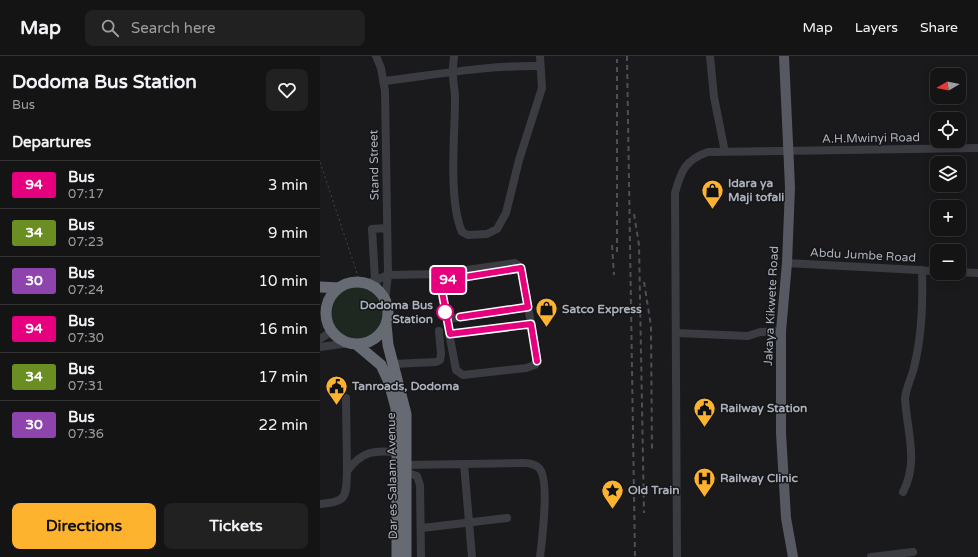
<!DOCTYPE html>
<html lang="en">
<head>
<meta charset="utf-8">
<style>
  :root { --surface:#141415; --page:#212122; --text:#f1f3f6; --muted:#9d9ea0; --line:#333334; --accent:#feb32f }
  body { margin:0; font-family:"Varela Round",sans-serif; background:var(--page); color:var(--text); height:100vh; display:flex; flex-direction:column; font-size:15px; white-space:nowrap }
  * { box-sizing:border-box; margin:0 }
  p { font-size:13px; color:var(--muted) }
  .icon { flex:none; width:22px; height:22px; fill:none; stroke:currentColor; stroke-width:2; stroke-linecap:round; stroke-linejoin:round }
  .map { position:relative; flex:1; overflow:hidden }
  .details { display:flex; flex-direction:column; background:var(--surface); width:320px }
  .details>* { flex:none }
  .badge { padding:0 8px; border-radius:3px; font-size:14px; line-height:26px }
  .needle { width:26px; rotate:260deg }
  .tools { position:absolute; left:610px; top:12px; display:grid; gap:8px }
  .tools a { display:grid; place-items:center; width:36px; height:36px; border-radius:8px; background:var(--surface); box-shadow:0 2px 10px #0003,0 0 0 1px var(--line); font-size:20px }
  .map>.badge { position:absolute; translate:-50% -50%; box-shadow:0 0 0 2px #fff }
  h2 { padding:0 12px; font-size:15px; line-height:36px }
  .round { display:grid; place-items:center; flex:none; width:42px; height:42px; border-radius:8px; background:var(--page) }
  .overview { display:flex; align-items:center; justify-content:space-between; height:68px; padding:0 12px }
  h1 { font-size:19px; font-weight:700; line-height:30px }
  .primary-button { display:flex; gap:8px; margin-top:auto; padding:8px 12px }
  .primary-button a { flex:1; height:46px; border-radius:8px; background:var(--accent); color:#111; font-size:16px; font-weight:700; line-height:46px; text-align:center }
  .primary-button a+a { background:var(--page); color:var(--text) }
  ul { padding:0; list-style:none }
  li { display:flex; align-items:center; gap:12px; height:48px; padding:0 12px; border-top:1px solid var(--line) }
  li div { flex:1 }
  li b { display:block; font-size:15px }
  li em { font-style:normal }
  li .badge { min-width:44px; font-weight:700; text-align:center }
  header { display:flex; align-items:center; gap:24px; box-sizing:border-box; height:56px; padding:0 20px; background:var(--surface); border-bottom:1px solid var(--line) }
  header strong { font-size:19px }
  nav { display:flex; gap:22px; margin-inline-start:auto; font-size:14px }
  .search { width:280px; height:36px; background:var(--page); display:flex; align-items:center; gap:10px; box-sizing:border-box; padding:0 14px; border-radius:8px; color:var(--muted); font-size:15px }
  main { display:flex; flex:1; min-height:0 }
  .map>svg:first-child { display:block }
  .green { fill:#1f2820 }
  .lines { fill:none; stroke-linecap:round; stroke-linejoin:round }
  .path { stroke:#404349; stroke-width:1; stroke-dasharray:2 3; stroke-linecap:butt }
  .minor { stroke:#3a3c42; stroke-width:8 }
  .major { stroke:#565961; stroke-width:10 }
  .highway { stroke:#666a73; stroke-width:11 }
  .rail { stroke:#4d5057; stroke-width:2; stroke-dasharray:5 4; stroke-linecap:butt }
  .line-casing { stroke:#fff; stroke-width:9 }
  .line { stroke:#e6007e; stroke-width:6 }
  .stop-dot { fill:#fff; stroke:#e6007e; stroke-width:2 }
  .labels { text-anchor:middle; stroke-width:3; stroke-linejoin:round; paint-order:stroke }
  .street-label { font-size:12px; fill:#abb1bc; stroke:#151517 }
  .poi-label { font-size:12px; font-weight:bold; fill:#abb1bc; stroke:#151517; text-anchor:start }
  .stop-label { font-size:12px; font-weight:bold; fill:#abb1bc; stroke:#151517; text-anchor:end }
</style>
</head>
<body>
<header>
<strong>Map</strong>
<div class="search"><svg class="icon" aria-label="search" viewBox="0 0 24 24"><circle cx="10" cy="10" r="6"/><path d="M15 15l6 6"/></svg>Search here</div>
<nav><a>Map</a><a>Layers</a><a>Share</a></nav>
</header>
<main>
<section class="details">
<div class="overview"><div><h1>Dodoma Bus Station</h1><p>Bus</p></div><a class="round"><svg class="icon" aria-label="heart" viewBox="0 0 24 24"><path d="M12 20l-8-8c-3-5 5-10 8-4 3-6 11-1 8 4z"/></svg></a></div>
<h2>Departures</h2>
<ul>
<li><span class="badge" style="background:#e6007e;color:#fff">94</span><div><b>Bus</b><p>07:17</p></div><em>3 min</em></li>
<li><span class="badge" style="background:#6b8e23;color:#fff">34</span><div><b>Bus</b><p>07:23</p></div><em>9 min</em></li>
<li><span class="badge" style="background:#8e44ad;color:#fff">30</span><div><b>Bus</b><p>07:24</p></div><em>10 min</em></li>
<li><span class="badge" style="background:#e6007e;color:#fff">94</span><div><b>Bus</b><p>07:30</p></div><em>16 min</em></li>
<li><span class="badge" style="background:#6b8e23;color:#fff">34</span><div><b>Bus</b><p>07:31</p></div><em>17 min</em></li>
<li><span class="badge" style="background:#8e44ad;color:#fff">30</span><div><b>Bus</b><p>07:36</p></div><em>22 min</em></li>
</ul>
<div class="primary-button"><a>Directions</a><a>Tickets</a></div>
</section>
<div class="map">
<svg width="658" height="501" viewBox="0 0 658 501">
  <rect width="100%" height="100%" fill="#1a1a1c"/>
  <path class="green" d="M10 256a27 27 0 1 1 54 0a27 27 0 1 1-54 0Z"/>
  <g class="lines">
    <path class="path" d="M 0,106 L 40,226"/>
    <path class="minor" d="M 56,0 L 61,12 L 65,35 L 68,219 L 65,245
      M 134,0 C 134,6 132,12 133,18 C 133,26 135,34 135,43 C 135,78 128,144 142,176 L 148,179 L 167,178 L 177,173 L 186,157 L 199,104 L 222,32 L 220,0
      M 390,0 L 394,41 L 405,96
      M 63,25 C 115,19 167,9 220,10
      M 467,207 L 617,215
      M 639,216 L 658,217
      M 120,225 L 201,212
      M 47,228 L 68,219 L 118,218 L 195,207 L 201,212 L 217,301 L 215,309 L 206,312 L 143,319 L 136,314 L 118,218
      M 58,234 L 55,224 L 52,173 L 67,172
      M 127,263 L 208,251
      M 356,277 L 428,280 L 440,276 L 461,275
      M 130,279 L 211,268
      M 0,283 L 12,275
      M 0,291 L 29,287
      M 73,308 L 116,306 L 120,304 L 121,298 L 119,275
      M 26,342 L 27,415
      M 144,408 L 152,501
      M 85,409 L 204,407 C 209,407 215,408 219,412 C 230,423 222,484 220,501
      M 85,416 L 97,420 L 100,429 L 101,501
      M 583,436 C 599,406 587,375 585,343 C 586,330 593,320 595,307 C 602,277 603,245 602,214
      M 0,448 C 28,446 26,440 27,415 C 42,395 54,394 77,396
      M 102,472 L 187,462
      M 357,501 L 355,137 C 361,115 365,104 388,96 L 658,92
      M 551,501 L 593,496"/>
    <path class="major" d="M 464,0 L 470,131 L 467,207 L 461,275 L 461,377 L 466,462 L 473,501"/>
    <path class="highway" d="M6 257a31 31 0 1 1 62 0a31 31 0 1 1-62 0Z
      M 0,231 L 19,232
      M 66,268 L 68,289 L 86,358 L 86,501
      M 36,288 L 61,309 L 69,326 L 76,352 L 77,396 L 77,501"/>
    <path class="rail" d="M 307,0 L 315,501
      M 314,158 L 319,189 L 324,457
      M 292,189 L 294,219
      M 297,196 L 297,3
      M 324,226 L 331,270 L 332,395"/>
  </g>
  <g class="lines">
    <defs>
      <path id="line" d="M 140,261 L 208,251 L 201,212 L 120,225 L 130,278 L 211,268 L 217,305"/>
    </defs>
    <use href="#line" class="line-casing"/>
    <use href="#line" class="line"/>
  </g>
  <defs>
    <symbol id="shop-pin" viewBox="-11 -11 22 30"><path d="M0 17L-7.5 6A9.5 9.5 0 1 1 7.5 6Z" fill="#feb32f" stroke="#151517"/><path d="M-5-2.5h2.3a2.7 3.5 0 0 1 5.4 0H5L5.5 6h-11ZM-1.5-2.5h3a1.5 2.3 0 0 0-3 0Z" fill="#111"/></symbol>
    <symbol id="civic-pin" viewBox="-11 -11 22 30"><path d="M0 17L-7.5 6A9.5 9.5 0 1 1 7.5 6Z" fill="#feb32f" stroke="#151517"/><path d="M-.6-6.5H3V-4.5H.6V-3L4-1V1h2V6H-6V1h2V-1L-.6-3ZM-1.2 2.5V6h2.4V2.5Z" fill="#111"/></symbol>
    <symbol id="hospital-pin" viewBox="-11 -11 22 30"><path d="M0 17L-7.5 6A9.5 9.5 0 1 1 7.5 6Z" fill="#feb32f" stroke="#151517"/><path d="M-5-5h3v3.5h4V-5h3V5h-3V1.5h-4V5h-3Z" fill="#111"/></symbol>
    <symbol id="sight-pin" viewBox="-11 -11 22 30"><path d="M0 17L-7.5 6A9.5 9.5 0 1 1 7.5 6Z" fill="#feb32f" stroke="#151517"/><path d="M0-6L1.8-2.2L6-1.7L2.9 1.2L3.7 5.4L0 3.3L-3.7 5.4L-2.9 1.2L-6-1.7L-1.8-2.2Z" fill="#111"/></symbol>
  </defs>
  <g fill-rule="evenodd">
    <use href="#shop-pin" x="380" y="122" width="25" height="34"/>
    <use href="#shop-pin" x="214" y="240" width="25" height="34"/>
    <use href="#civic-pin" x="4" y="318" width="25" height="34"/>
    <use href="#civic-pin" x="372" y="340" width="25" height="34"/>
    <use href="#hospital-pin" x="372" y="410" width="25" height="34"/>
    <use href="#sight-pin" x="280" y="422" width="25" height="34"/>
  </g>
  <circle class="stop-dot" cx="125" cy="256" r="8"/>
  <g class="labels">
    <g class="street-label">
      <text transform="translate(551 82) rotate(-1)" y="4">A.H.Mwinyi Road</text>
      <text transform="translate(54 109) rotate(-91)" y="4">Stand Street</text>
      <text transform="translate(543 199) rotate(3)" y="4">Abdu Jumbe Road</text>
      <text transform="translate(451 250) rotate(-87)" y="4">Jakaya Kikwete Road</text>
      <text transform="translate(72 420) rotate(-91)" y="4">Dar es Salaam Avenue</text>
    </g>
    <g class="poi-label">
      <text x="408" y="131">Idara ya<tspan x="408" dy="14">Maji tofali</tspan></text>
      <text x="242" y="257">Satco Express</text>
      <text x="32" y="334">Tanroads, Dodoma</text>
      <text x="400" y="356">Railway Station</text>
      <text x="400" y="426">Railway Clinic</text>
      <text x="308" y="438">Old Train</text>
    </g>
    <g class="stop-label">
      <text x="113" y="253">Dodoma Bus<tspan x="113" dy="14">Station</tspan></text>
    </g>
  </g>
</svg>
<div class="tools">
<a><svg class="needle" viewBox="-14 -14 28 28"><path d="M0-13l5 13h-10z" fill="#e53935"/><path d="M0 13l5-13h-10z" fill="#9d9ea0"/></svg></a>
<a><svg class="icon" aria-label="locate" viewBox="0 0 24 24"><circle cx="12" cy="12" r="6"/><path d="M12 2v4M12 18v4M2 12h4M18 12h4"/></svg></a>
<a><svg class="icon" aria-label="layers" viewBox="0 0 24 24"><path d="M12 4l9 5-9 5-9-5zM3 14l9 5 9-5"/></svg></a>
<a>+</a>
<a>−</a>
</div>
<b class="badge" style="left:128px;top:224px;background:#e6007e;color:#fff">94</b>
</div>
</main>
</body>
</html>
